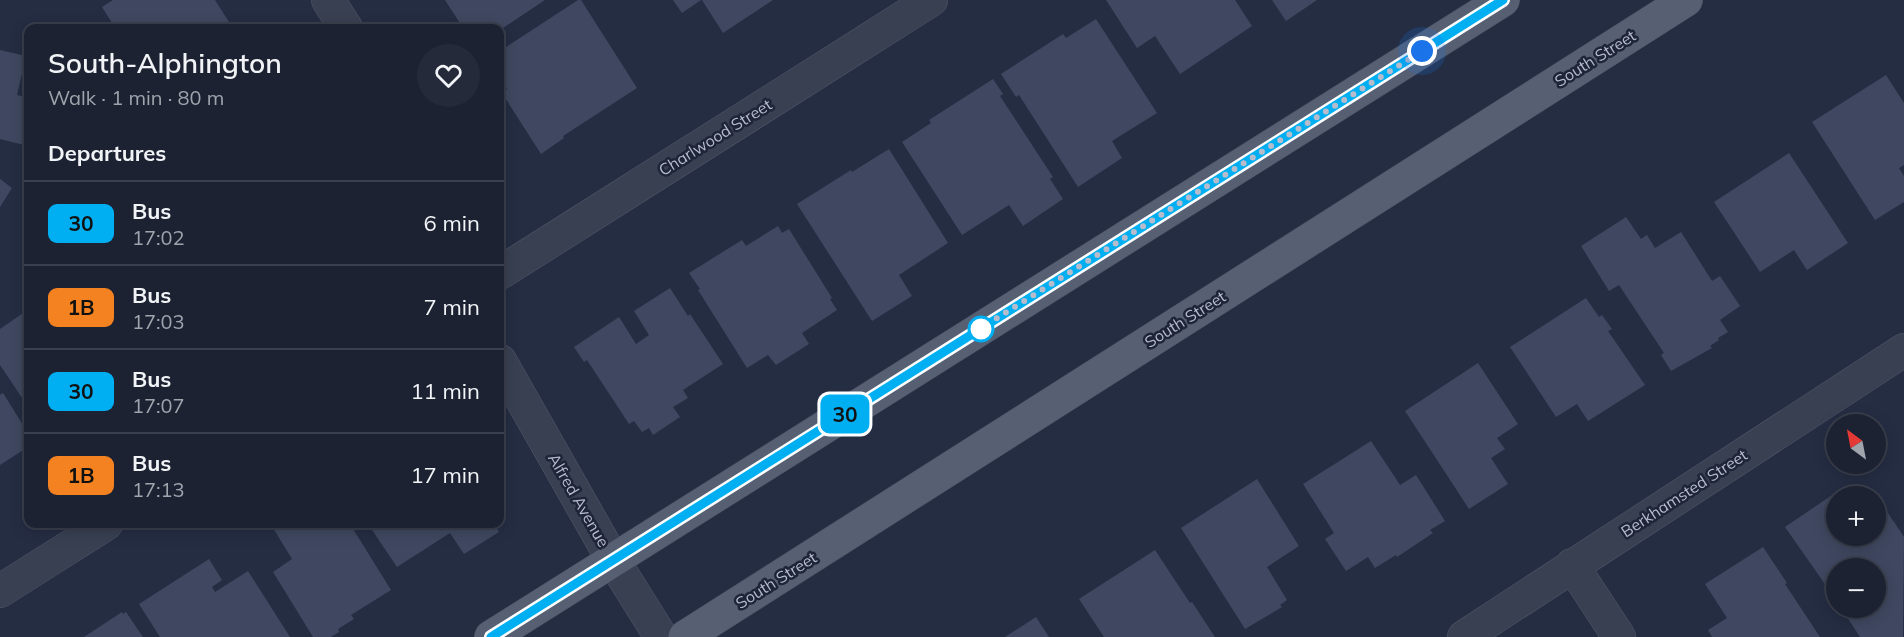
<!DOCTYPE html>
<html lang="en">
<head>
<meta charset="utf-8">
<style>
  :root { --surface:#1c2232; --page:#252a3a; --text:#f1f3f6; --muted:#a0a4ac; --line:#3a3f4d }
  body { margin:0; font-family:Mulish,sans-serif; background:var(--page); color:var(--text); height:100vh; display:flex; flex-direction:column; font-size:22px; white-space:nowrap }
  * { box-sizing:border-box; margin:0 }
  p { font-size:20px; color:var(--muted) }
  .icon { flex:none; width:33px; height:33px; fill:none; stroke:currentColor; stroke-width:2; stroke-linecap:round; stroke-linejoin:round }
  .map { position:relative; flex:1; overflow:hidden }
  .side { position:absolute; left:24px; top:24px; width:480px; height:504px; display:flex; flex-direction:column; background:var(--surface); border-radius:12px; box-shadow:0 3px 15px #0003,0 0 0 2px var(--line) }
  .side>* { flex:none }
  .badge { padding:0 12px; border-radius:9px; font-size:21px; line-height:39px }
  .needle { width:39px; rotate:328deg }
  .controls { position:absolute; left:1826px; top:414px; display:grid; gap:12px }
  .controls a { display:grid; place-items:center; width:60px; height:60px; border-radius:50%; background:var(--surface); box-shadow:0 3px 15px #0003,0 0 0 2px var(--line); font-size:30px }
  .you { position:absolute; width:30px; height:30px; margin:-15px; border:4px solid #fff; border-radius:50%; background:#1a73e8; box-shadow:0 0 0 9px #1a73e833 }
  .map>.badge { position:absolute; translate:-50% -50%; box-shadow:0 0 0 3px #fff }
  h2 { padding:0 24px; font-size:22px; line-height:54px }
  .round { display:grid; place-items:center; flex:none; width:63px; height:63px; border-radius:32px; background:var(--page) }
  .headline { display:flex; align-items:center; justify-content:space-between; height:102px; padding:0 24px }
  h1 { font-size:28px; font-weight:600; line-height:45px }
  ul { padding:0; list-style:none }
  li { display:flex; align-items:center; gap:18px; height:84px; padding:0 24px; border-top:2px solid var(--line) }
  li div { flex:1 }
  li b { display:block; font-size:22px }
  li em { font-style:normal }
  li .badge { min-width:66px; font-weight:700; text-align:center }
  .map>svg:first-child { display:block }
  .building { fill:#3f4860 }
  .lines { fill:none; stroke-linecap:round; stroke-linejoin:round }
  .minor-casing { stroke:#51586a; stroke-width:34 }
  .primary-casing { stroke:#43495c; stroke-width:34 }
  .minor { stroke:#394052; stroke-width:33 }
  .primary { stroke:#575f72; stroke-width:33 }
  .line-casing { stroke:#fff; stroke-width:14 }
  .line { stroke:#00aff2; stroke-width:9 }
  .walk { stroke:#b6bccc; stroke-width:6; stroke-dasharray:0 10.8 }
  .stop-dot { fill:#fff; stroke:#00aff2; stroke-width:3 }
  .labels { text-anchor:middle; stroke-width:5; stroke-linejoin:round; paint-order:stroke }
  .street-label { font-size:16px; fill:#b6bccc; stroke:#1e2538 }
</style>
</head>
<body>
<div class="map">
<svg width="1904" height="637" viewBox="0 0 1904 637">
  <rect width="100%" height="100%" fill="#252d43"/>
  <path class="building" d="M 113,0 L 215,0 L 229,22 L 218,28 L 113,28 L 110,24 L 112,23 L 102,7 Z
    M 445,0 L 545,0 L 500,30 L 500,28 L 463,28 Z
    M 578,0 L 581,0 L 637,88 L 563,136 L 564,138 L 541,154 L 502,93 L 507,89 L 500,77 L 500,51 Z
    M 673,0 L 701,0 L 682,13 Z
    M 702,0 L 773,0 L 723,33 Z
    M 1106,0 L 1235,0 L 1252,26 L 1180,74 L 1155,36 L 1137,48 Z
    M 1272,0 L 1317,0 L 1286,21 Z
    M 1096,19 L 1157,113 L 1112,141 L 1122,158 L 1078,187 L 1019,95 L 1016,97 L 1001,74 L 1063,34 L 1066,38 Z
    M 0,50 L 26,56 L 17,95 L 28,98 L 28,146 L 0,139 Z
    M 1886,75 L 1904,103 L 1904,165 L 1899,168 L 1904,176 L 1904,202 L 1875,220 L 1812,122 Z
    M 993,79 L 1003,94 L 1000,96 L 1053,177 L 1050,179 L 1063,199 L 1023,226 L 1009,205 L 962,235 L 902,142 L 931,123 L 929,120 Z
    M 889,149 L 948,243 L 899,275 L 912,296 L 872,321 L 797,204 L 851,170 L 852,172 Z
    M 1789,153 L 1848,243 L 1807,270 L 1794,250 L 1760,272 L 1714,202 Z
    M 0,179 L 12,188 L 0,207 Z
    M 1626,217 L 1641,239 L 1647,235 L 1655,248 L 1681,232 L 1712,281 L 1720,276 L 1740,306 L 1720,320 L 1728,332 L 1718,338 L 1719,340 L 1710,346 L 1712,348 L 1671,371 L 1661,355 L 1664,353 L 1619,285 L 1609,291 L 1581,246 Z
    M 778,226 L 782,233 L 789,229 L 832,298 L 830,299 L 837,310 L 802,333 L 809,344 L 776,365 L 768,355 L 747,368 L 698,290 L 700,289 L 689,273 L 742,240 L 746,246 Z
    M 670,288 L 688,316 L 690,314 L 723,364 L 683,390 L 688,398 L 673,407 L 680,417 L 653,435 L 649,428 L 642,432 L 634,421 L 629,424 L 587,360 L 584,362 L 574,347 L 619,317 L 636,344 L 649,335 L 634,311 Z
    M 1586,298 L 1599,317 L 1602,315 L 1612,329 L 1608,331 L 1645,385 L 1588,421 L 1577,404 L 1556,417 L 1510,347 Z
    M 28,304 L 28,407 L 0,365 L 0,329 L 26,311 L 23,308 Z
    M 1478,363 L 1518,424 L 1497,438 L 1505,449 L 1491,458 L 1508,484 L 1469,509 L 1405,411 Z
    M 3,393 L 28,433 L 28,447 L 0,465 L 0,395 Z
    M 1371,441 L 1400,485 L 1416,475 L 1445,521 L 1430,530 L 1433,533 L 1397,557 L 1396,555 L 1375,568 L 1368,557 L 1346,571 L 1325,539 L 1334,533 L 1303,484 Z
    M 1257,479 L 1299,546 L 1267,567 L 1287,600 L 1280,605 L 1282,607 L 1245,629 L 1181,528 Z
    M 1844,487 L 1850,496 L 1836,496 L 1836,536 L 1875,536 L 1875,521 L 1888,513 L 1904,537 L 1903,637 L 1860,637 L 1841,608 L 1875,608 L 1875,568 L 1836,568 L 1836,600 L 1785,527 Z
    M 281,524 L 350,524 L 391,590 L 351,615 L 354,619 L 338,629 L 339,632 L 331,637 L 313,637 L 273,572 L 292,559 L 273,528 Z
    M 368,524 L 494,524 L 499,532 L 464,554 L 450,533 L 397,567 Z
    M 1763,547 L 1787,583 L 1785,584 L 1820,637 L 1712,637 L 1708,630 L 1727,618 L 1705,584 Z
    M 1155,550 L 1190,603 L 1192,602 L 1215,637 L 1104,637 L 1079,599 Z
    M 209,559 L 222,580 L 212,587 L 215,592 L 248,571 L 290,637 L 160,637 L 139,604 Z
    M 122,612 L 123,614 L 126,612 L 143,637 L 84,637 Z
    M 1036,617 L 1049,637 L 1005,637 Z"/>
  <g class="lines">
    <defs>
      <path id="minor" d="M 328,0 L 346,28
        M 500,273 L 931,0
        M 500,361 L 613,560 L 661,637
        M 1572,565 L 1619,637
        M 0,591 L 106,524
        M 1464,637 L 1904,350"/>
      <path id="primary" d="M 491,637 L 1503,0
        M 685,637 L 1686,0"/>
    </defs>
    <use href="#minor" class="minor-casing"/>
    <use href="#primary" class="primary-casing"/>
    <use href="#minor" class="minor"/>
    <use href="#primary" class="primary"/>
  </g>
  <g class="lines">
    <defs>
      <path id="line" d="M 491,637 L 1503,0"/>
    </defs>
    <use href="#line" class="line-casing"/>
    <use href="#line" class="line"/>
    <path class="walk" d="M 981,329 L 975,332 L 1422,51"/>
  </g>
  <circle class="stop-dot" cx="981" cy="329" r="12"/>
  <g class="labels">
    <g class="street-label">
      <text transform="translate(1595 58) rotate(-32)" y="6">South Street</text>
      <text transform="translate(715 137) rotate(-32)" y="6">Charlwood Street</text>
      <text transform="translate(1185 319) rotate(-32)" y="6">South Street</text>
      <text transform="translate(1684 493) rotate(-33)" y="6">Berkhamsted Street</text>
      <text transform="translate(579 500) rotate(60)" y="6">Alfred Avenue</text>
      <text transform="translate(776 580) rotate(-32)" y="6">South Street</text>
    </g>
  </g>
</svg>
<div class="controls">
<a><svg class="needle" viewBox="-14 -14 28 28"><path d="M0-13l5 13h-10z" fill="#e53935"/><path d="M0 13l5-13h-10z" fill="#a0a4ac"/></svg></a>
<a>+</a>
<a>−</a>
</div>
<div class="you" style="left:1422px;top:51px"></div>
<b class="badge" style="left:845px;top:414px;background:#00aff2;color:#111">30</b>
<section class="side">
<div class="headline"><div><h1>South-Alphington</h1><p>Walk · 1 min · 80 m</p></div><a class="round"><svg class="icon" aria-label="heart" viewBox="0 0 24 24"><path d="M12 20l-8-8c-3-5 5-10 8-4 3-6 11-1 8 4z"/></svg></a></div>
<h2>Departures</h2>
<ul>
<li><span class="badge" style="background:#00aff2;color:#111">30</span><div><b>Bus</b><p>17:02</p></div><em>6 min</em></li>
<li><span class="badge" style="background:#f58220;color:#111">1B</span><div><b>Bus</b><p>17:03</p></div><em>7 min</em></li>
<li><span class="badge" style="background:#00aff2;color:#111">30</span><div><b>Bus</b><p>17:07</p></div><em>11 min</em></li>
<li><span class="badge" style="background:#f58220;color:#111">1B</span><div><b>Bus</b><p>17:13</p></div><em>17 min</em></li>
</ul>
</section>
</div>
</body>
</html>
